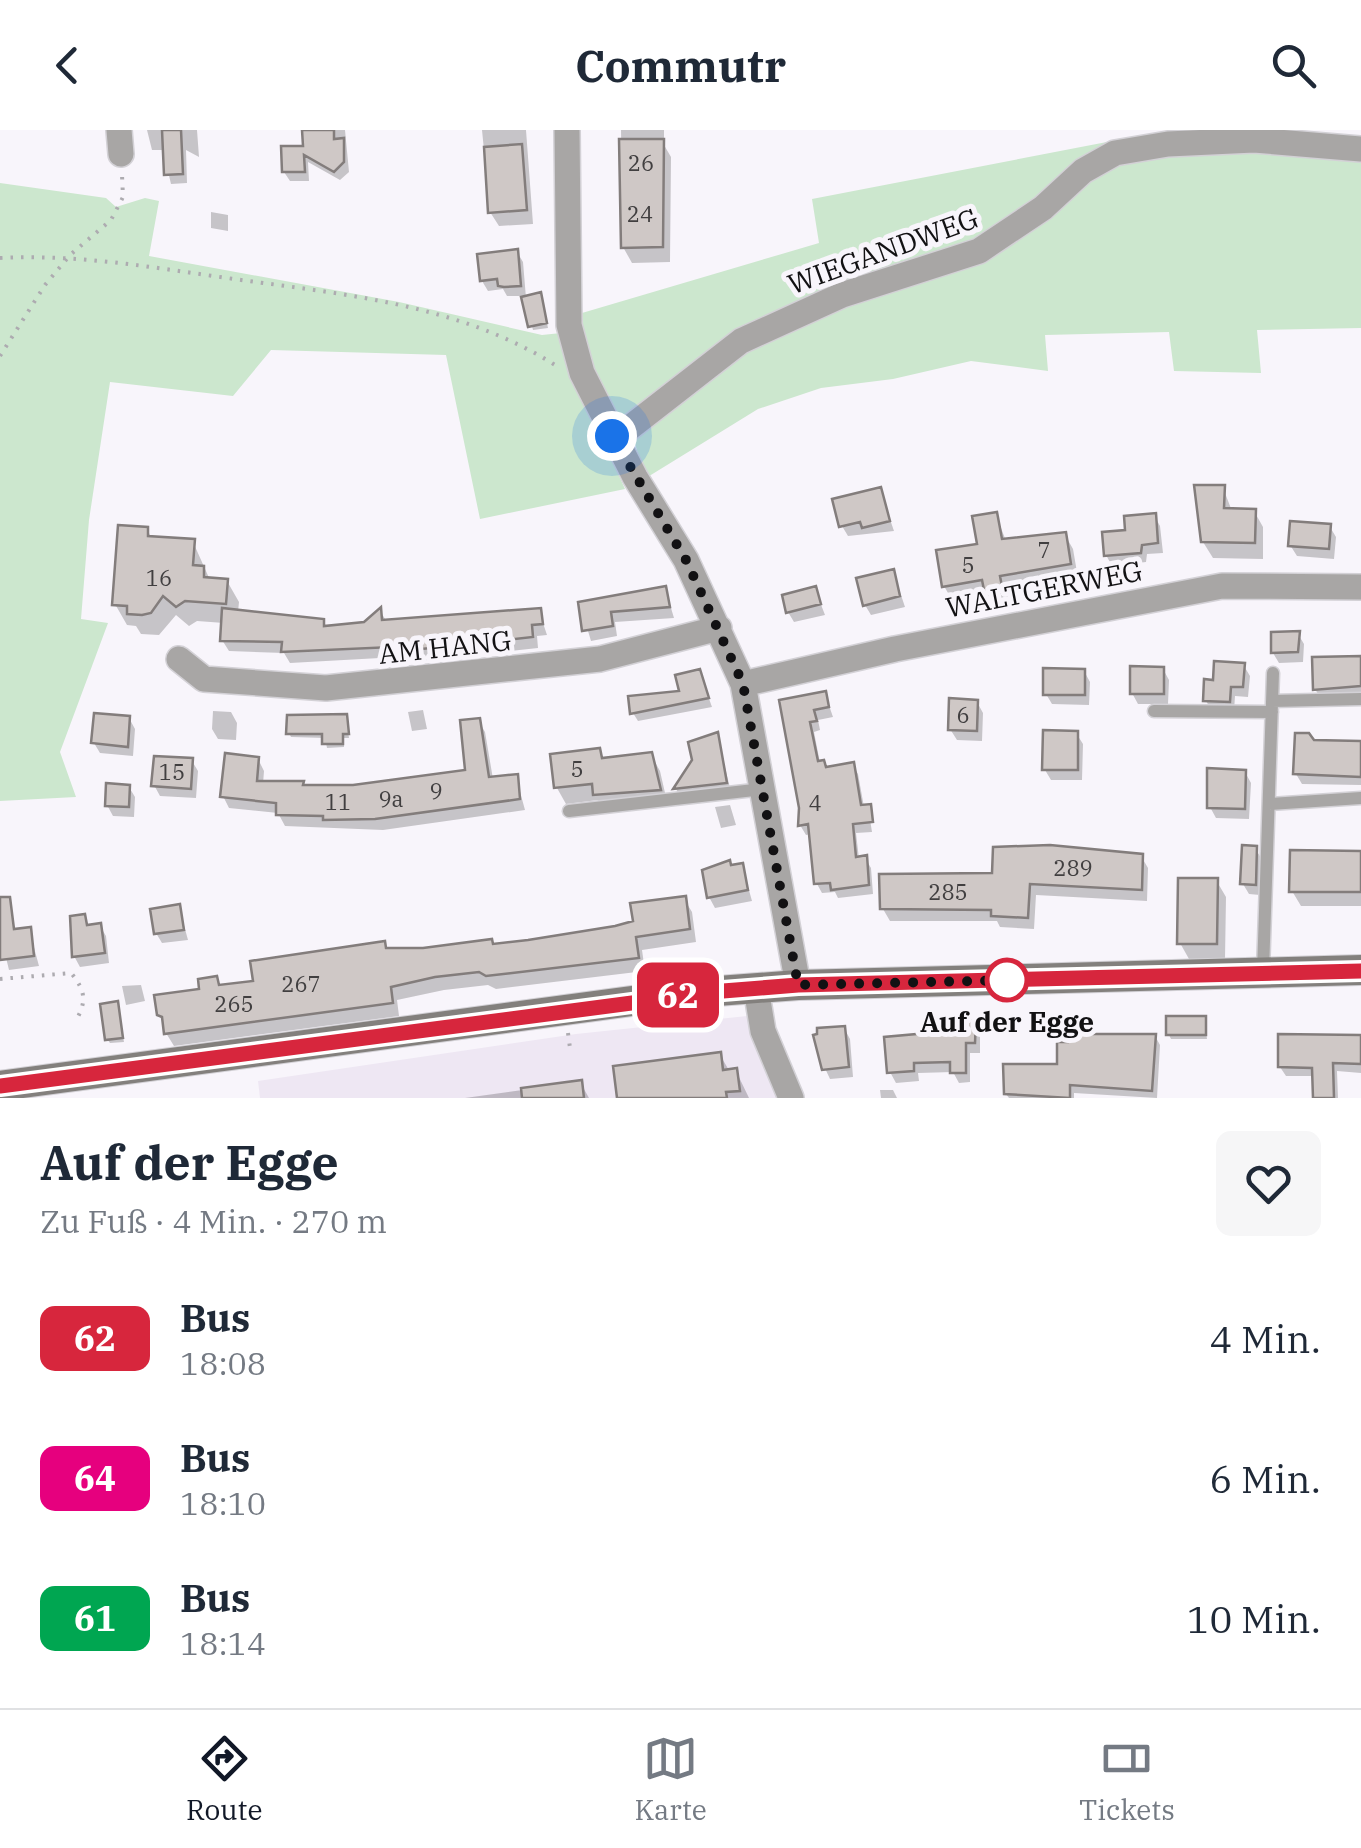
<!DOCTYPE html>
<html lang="de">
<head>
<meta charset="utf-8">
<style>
  :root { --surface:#fff; --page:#f6f6f7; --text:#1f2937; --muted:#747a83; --line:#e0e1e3; --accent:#111827 }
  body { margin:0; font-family:"IBM Plex Serif",serif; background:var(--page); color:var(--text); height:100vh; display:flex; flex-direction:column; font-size:38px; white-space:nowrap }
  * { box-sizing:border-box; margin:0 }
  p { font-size:32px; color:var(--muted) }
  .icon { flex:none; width:55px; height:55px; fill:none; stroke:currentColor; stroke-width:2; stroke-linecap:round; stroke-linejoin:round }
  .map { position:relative; height:968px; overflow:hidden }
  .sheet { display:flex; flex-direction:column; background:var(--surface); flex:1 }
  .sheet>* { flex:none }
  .badge { padding:0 20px; border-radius:15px; font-size:35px; line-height:65px }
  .you { position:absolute; width:50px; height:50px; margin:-25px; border:8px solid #fff; border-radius:50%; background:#1a73e8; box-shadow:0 0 0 15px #1a73e833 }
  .map>.badge { position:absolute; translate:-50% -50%; box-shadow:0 0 0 5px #fff }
  .round { display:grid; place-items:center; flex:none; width:105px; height:105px; border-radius:15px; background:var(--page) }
  .head { display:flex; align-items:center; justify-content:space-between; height:170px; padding:0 40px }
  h1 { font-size:48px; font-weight:700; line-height:75px }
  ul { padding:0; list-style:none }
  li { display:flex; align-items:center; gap:30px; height:140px; padding:0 40px }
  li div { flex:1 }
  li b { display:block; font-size:38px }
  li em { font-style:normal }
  li .badge { min-width:110px; font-weight:700; text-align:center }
  header { display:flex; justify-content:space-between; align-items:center; height:130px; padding:0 40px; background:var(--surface); font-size:45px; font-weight:700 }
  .tabs { display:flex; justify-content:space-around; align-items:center; height:140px; border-top:2px solid var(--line); background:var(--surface); font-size:28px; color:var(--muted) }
  .tabs a { display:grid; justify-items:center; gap:5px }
  .tabs .current { color:var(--accent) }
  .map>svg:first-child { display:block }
  .built { fill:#eee7f3 }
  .green { fill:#cce7ce }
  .shadow { fill:#0003 }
  .building { fill:#cfc8c6; stroke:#837d7c; stroke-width:2.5 }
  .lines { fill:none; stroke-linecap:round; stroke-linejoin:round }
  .lane-casing { stroke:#d3d1d6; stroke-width:15 }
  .street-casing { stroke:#d3d1d6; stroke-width:28 }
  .secondary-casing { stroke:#d3d1d6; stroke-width:32 }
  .path { stroke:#adabb0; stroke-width:4; stroke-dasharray:2.5 8; stroke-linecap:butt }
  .lane { stroke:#a8a6a5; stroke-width:12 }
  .street { stroke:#a8a6a5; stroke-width:25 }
  .secondary { stroke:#83807d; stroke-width:30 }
  .line-casing { stroke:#fff; stroke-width:22 }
  .line { stroke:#d7263d; stroke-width:15 }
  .walk { stroke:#121113; stroke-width:10; stroke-dasharray:0 18 }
  .stop-dot { fill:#fff; stroke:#d7263d; stroke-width:5 }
  .labels { text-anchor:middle; stroke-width:10; stroke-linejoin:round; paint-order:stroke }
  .number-label { font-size:22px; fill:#413f40 }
  .street-label { font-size:28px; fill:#121113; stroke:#f8f5fb }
  .stop-label { font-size:28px; font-weight:bold; fill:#121113; stroke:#f8f5fb }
</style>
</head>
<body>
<header><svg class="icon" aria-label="back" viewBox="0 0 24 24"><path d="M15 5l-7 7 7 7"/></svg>Commutr<svg class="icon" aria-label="search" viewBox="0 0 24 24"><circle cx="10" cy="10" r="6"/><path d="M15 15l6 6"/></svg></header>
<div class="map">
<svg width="1361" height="968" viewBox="0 0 1361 968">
  <rect width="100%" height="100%" fill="#f8f5fb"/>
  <path class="built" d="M 747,886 L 787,968 L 260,968 L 258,951 L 576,904 Z"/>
  <path class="green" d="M 1112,11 L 1078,34 L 1041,71 L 955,123 L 870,148 L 620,291 C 599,260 583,221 582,183 L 819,113 L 812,69 Z
    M 1219,22 L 1361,29 L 1361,198 L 1257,200 L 1261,243 L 1174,241 L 1169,202 L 1045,205 L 1048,241 L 971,231 L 893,249 L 821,258 L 758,279 L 646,348 L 634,311 C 677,276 719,235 768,209 C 841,171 924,158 997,123 C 1035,105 1058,67 1092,46 C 1129,24 1177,26 1219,22 Z
    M 0,53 L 106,68 L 116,77 L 145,68 L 159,71 L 149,126 L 399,172 L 542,205 L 561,203 L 575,249 L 625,359 L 480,389 L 446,225 L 271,220 L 233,266 L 110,252 L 89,390 L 81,489 L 108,493 L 60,622 L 76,667 L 0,671 Z"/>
  <path class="shadow" d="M 147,0 L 197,0 L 199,27 L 186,20 L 187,53 L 171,54 L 163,20 L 152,20 Z
    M 307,0 L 345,0 L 349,42 L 340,50 L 308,32 L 309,51 L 290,51 L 284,42 L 306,18 Z
    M 482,0 L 526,0 L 533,94 L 499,96 L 490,82 Z
    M 621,0 L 664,0 L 664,15 L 671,27 L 670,132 L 632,133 L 623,117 Z
    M 211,82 L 228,85 L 228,101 L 211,98 Z
    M 517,122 L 523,132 L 526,168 L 542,169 L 548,198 L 533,200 L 524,166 L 507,166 L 503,159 L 488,161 L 482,151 Z
    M 1223,358 L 1232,381 L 1254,381 L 1263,397 L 1263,429 L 1213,428 L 1203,412 Z
    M 880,360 L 894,401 L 848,406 L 842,396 Z
    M 996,385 L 1006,411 L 1065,405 L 1073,419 L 1078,448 L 1007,460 L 1010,476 L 995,478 L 987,464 L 952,470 L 944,456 L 980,416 Z
    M 1154,385 L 1160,396 L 1163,423 L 1147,424 L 1146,432 L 1112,436 L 1106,425 L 1128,402 Z
    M 1330,397 L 1336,407 L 1334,429 L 1297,426 L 1290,415 Z
    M 147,399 L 152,409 L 193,412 L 210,450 L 227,451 L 239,472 L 238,482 L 323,491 L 327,498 L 365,494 L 380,481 L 387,492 L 539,481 L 547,505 L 537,506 L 538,518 L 419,531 L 400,531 L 398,527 L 290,533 L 284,523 L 229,521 L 222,510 L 224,493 L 197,491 L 189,496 L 176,485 L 159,505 L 141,504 L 136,496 L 127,495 L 115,474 Z
    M 893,441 L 905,477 L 871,485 L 865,475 Z
    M 665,458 L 674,488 L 615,492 L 617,506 L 591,511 L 580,474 Z
    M 815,459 L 825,485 L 794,492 L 788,482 Z
    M 1298,504 L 1304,514 L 1303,532 L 1279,533 L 1273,523 Z
    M 1361,527 L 1361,567 L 1321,569 L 1315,559 Z
    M 1244,536 L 1250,546 L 1248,567 L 1235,566 L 1234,581 L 1212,581 L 1206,571 L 1215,553 Z
    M 1163,539 L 1169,550 L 1168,574 L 1138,574 L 1132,563 Z
    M 699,541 L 712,577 L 638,591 L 633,583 L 682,563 Z
    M 1084,541 L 1090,552 L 1089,575 L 1052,574 L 1046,564 Z
    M 825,564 L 833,587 L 818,590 L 820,600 L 814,602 L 820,633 L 827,639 L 853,635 L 858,644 L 864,677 L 869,676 L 873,683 L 869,683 L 872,702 L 856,703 L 859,729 L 865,728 L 871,738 L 873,764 L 838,768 L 835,762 L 822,763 L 817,754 L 811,704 L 806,705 L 800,695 L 802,678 L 782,572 Z
    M 977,572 L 983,583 L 982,611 L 957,610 L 950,599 Z
    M 423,580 L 427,599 L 412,601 L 408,582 Z
    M 213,581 L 231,582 L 237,593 L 236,610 L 218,609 L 212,599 Z
    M 346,586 L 349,608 L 344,608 L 344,617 L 327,618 L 325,608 L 291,607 L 289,603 Z
    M 129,588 L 135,599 L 133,626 L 100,623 L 94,613 Z
    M 478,590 L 485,602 L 493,649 L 516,647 L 525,680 L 383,700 L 285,696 L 278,683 L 229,678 L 223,666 L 258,629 L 264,641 L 263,654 L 353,658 L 468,642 Z
    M 1076,603 L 1083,614 L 1082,650 L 1051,650 L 1045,640 Z
    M 717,605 L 731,662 L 681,668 L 676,659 Z
    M 1313,612 L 1361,612 L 1361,655 L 1302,654 L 1296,644 Z
    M 599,621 L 605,630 L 651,625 L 660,641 L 668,676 L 605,681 L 598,670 L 566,674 L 557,658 Z
    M 192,631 L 198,641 L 196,668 L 160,666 L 154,655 Z
    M 1245,642 L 1251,653 L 1249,689 L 1216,688 L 1210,677 Z
    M 129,657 L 135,667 L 134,687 L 113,686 L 107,675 Z
    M 730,675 L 736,695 L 721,698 L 715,677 Z
    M 1255,718 L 1261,728 L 1260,765 L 1249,764 L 1243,754 Z
    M 1361,722 L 1361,776 L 1301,776 L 1292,761 Z
    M 1141,726 L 1148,738 L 1147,771 L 1036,765 L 1034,799 L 1000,797 L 997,791 L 890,791 L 883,779 L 994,745 Z
    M 742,735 L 752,771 L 715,778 L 709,767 Z
    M 1216,750 L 1226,767 L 1225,829 L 1189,829 L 1180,813 Z
    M 684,769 L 692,782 L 696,812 L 642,820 L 645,841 L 496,859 L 488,855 L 444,860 L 397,870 L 399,886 L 174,916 L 166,903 L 216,848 L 221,858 L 256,853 L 384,814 L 387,820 L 494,817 L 615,798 Z
    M 179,777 L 188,810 L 162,813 L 156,803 Z
    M 84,787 L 90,797 L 100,796 L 106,806 L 109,833 L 80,837 L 74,826 Z
    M 29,799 L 39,836 L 9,840 L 0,803 Z
    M 141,855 L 145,871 L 126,875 L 122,856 Z
    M 117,874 L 124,912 L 110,913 L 107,909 Z
    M 1204,888 L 1207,909 L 1171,909 L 1169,905 Z
    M 974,891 L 980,902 L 980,923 L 970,923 L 970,952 L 959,953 L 953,942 L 918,943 L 919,951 L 896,953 L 890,942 L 939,904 Z
    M 844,898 L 850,909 L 853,947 L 830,949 L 816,919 L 819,901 Z
    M 1155,906 L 1160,915 L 1157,968 L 1074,963 L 1074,968 L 1009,968 L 1006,964 L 1060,936 L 1071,914 Z
    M 1361,907 L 1361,943 L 1337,941 L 1338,968 L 1315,968 L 1315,946 L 1286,946 L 1280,937 Z
    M 720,925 L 730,942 L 736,941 L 749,968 L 619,968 L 615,938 Z
    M 580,952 L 589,968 L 465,968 Z
    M 880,960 L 893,960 L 897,968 L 881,968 Z"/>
  <path class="building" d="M 162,0 L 181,0 L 183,44 L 164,45 Z
    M 302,0 L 334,0 L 334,9 L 344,8 L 344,32 L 334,42 L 304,25 L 305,42 L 282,42 L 281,16 L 303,16 Z
    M 619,9 L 664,9 L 663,117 L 621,118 Z
    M 522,14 L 527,80 L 488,83 L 484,17 Z
    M 518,119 L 521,156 L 504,157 L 498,156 L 497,149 L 480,151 L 477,124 Z
    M 541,162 L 547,193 L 528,197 L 521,167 Z
    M 1194,355 L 1225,355 L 1224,378 L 1256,379 L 1255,413 L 1201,412 Z
    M 881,357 L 890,391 L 862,398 L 860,392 L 839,397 L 832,369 Z
    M 997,382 L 1002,409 L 1066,402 L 1071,434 L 1000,446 L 1003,462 L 985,465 L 982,450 L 942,457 L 936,420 L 977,414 L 972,386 Z
    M 1156,383 L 1158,413 L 1142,415 L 1141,423 L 1104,426 L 1102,402 L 1125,400 L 1124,386 Z
    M 1290,391 L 1331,394 L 1329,419 L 1288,416 Z
    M 118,395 L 148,397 L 148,406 L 195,409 L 193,435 L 204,436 L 204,447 L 228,449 L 226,474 L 185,471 L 176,477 L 163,466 L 151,483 L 142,485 L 127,484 L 127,476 L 112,475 Z
    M 894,439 L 900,466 L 863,476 L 856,448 Z
    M 666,456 L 670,477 L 611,482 L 613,496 L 582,501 L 578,472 Z
    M 816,456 L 821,474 L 786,483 L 782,465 Z
    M 381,477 L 382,490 L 541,478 L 543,494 L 532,495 L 533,507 L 412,520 L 391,521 L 392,517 L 281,522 L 282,512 L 220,511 L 222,478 L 324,489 L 324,496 L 364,492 Z
    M 1300,501 L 1298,522 L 1271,523 L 1271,502 Z
    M 1361,526 L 1361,556 L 1313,560 L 1312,527 Z
    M 1214,531 L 1245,533 L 1243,557 L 1231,557 L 1230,572 L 1203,571 L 1204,549 L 1213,550 Z
    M 1130,536 L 1164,537 L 1164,564 L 1130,564 Z
    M 1043,538 L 1085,539 L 1085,565 L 1043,565 Z
    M 700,539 L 709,568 L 630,584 L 628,566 L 679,561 L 675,545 Z
    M 826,561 L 829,577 L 814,580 L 817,591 L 810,592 L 818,631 L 824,630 L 826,637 L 854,632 L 861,675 L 871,674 L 873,692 L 853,694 L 856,727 L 867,725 L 869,755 L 831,760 L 830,753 L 814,754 L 808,694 L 798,696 L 799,678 L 779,570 Z
    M 949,568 L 978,570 L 977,601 L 948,600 Z
    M 94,583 L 130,586 L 128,617 L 91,613 Z
    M 347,584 L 349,604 L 343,604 L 343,614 L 322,614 L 322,604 L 286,604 L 287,585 Z
    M 480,588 L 489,647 L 518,644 L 520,669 L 375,689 L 323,690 L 323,686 L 276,685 L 276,673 L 220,667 L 225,623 L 259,627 L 257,651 L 304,651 L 303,655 L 353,655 L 465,640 L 460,590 Z
    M 1043,600 L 1078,601 L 1078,640 L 1042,640 Z
    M 718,602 L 727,653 L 673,659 L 692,630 L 688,612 Z
    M 1295,603 L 1309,603 L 1314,610 L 1361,611 L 1361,647 L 1293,644 Z
    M 600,618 L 602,628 L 652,622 L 661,660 L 593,665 L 592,654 L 554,658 L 550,624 Z
    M 154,626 L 193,628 L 191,659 L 151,656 Z
    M 1207,638 L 1246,640 L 1245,679 L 1207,678 Z
    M 106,653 L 130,655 L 129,677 L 105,676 Z
    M 1050,715 L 1143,724 L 1142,760 L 1030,754 L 1028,788 L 991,786 L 991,780 L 880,779 L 879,744 L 992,743 L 993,717 Z
    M 1242,715 L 1257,716 L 1256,755 L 1240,754 Z
    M 1290,720 L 1361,721 L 1361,762 L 1289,762 Z
    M 730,730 L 731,735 L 743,733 L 748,760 L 707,768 L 702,740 Z
    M 1178,748 L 1218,748 L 1217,814 L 1177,814 Z
    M 686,766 L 690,799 L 636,807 L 639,828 L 486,846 L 479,842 L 435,847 L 391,857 L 393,873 L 164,904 L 162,887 L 157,885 L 154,865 L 199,859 L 198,849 L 217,846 L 219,855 L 253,851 L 250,831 L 385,811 L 386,818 L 423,818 L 492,809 L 493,814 L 528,810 L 615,796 L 633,791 L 630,773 Z
    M 0,767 L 10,767 L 14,799 L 31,797 L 34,826 L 0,830 Z
    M 180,774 L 184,800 L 154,804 L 150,779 Z
    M 85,784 L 87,795 L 101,793 L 105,823 L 72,827 L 70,786 Z
    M 118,871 L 123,908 L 105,910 L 100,874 Z
    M 1166,886 L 1206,886 L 1206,905 L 1166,905 Z
    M 944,889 L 976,889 L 975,913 L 966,913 L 966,943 L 950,943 L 950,932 L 914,933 L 914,941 L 887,943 L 884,907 L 939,902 L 944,900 Z
    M 845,896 L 849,937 L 822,940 L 813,905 L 817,904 L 817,898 Z
    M 1069,904 L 1156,904 L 1152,961 L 1070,955 L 1070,968 L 1004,964 L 1003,934 L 1057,934 L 1057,912 L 1068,912 Z
    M 1278,904 L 1361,905 L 1361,934 L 1333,933 L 1334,968 L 1313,968 L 1312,938 L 1278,937 Z
    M 721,922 L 723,940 L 737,938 L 740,961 L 726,962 L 727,968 L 617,968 L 613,936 Z
    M 582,950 L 584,968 L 522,968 L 521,958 Z"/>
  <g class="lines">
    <defs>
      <path id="lane" d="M 1272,571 L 1361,569
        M 1154,581 L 1272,582
        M 1269,674 L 1361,668
        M 569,681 L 763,659
        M 1263,841 L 1273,543"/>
      <path id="street" d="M 119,0 L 121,24
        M 567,0 L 569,195 L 582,243 L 635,347 L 686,430 L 743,554 L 798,855
        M 612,306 L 628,299 L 741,211 L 842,165 L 979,121 L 1043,78 L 1083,41 L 1115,23 L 1168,14 L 1254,10 L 1361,19
        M 179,529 L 204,549 L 326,558 L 600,529 L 719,498
        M 743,554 L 895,519 L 1222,456 L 1361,457
        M 756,858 L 763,901 L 791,968"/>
      <path id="secondary" d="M 0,956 L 691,863 L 798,855 L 1361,840"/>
    </defs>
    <use href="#lane" class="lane-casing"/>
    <use href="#street" class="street-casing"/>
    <use href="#secondary" class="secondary-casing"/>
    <path class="path" d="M 0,128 C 77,124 150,137 227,148 C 339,164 457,173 555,235
      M 0,226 L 45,155 L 70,125 L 111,90 L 123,67 L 122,45
      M 0,849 L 71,843 C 86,861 87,872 75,892
      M 568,903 L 570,918"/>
    <use href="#lane" class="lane"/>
    <use href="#street" class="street"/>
    <use href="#secondary" class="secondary"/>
  </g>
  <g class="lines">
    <defs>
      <path id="line" d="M 0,956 L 723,861 L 798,855 L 1361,841"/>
    </defs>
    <use href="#line" class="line-casing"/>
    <use href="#line" class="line"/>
    <path class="walk" d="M 612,306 L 686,430 L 743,554 L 798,855 L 1020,850 L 1007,850"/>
  </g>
  <circle class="stop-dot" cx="1007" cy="850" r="20"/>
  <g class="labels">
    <g class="number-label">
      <text x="641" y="41">26</text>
      <text x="640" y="92">24</text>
      <text x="1044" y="428">7</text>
      <text x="968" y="443">5</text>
      <text x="159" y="456">16</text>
      <text x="963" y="593">6</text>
      <text x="577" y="647">5</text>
      <text x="172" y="650">15</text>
      <text x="436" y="669">9</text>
      <text x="391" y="677">9a</text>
      <text x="338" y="680">11</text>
      <text x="815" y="681">4</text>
      <text x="1073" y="746">289</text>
      <text x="948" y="770">285</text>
      <text x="301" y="862">267</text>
      <text x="234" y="882">265</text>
    </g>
    <g class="street-label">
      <text transform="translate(883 121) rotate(-20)" y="10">WIEGANDWEG</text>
      <text transform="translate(1044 459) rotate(-11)" y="10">WALTGERWEG</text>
      <text transform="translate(445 517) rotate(-6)" y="10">AM HANG</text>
    </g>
    <g class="stop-label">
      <text x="1007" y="902">Auf der Egge</text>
    </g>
  </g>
</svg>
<div class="you" style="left:612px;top:306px"></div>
<b class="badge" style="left:678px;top:865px;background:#d7263d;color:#fff">62</b>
</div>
<section class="sheet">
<div class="head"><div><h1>Auf der Egge</h1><p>Zu Fuß · 4 Min. · 270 m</p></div><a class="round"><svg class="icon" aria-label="heart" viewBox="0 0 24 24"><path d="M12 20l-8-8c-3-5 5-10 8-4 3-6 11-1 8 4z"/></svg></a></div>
<ul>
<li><span class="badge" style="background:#d7263d;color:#fff">62</span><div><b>Bus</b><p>18:08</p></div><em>4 Min.</em></li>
<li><span class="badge" style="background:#e6007e;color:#fff">64</span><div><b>Bus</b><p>18:10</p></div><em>6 Min.</em></li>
<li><span class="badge" style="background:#00a651;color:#fff">61</span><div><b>Bus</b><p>18:14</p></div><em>10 Min.</em></li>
</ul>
</section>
<nav class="tabs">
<a class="current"><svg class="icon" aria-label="directions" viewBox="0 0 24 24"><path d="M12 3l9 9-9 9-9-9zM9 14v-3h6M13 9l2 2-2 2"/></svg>Route</a>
<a><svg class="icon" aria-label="map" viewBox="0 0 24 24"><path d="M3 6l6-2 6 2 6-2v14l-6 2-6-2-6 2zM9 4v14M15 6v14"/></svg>Karte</a>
<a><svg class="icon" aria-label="tickets" viewBox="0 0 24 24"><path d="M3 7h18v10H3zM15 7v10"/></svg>Tickets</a>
</nav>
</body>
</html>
